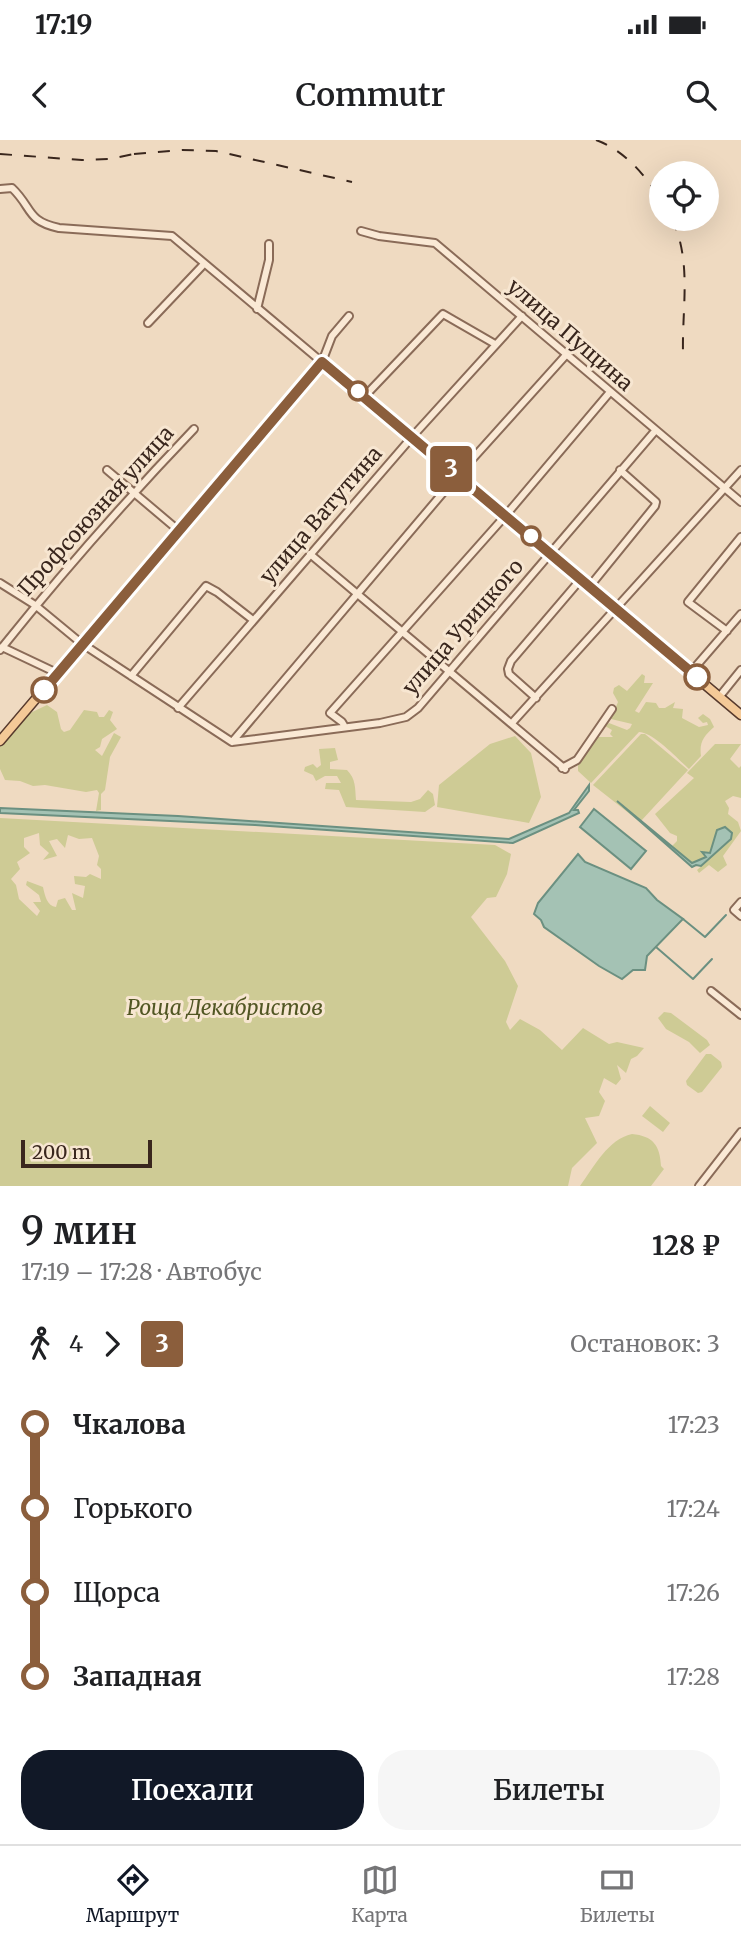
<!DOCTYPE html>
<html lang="ru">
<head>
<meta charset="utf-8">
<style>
  :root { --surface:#fff; --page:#f6f6f6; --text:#202124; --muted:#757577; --line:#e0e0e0; --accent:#111827 }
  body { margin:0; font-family:Merriweather,serif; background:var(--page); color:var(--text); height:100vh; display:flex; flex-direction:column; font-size:26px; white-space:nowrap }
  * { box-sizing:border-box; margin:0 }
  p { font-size:23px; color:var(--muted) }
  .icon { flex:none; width:38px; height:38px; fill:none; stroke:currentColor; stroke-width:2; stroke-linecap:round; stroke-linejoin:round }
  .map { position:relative; height:1046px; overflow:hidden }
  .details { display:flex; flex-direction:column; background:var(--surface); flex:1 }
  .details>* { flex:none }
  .badge { padding:0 14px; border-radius:5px; font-size:24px; line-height:46px }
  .fabs { position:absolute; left:649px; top:21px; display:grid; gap:14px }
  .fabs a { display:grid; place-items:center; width:70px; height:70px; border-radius:50%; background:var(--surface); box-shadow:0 7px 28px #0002; font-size:35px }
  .scale { position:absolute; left:21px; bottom:18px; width:131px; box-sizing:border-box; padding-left:7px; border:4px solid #39261d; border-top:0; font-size:19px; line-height:24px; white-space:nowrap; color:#39261d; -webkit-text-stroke:5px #f7e6d1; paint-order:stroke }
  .map>.badge { position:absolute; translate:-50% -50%; box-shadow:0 0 0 4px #fff }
  .legs { display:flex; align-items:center; gap:10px; height:77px; padding:0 21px; font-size:23px }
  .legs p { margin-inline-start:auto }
  .headline { display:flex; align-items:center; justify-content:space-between; height:119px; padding:0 21px }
  h1 { font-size:38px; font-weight:600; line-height:52px }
  .cta { display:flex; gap:14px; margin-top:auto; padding:14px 21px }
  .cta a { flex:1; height:80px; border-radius:28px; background:var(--accent); color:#fff; font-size:28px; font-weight:600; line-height:80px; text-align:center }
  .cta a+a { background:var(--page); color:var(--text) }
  ul { padding:0 21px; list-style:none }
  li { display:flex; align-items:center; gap:24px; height:84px; font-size:26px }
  li i { display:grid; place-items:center; width:10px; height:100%; margin:0 9px; background:currentColor }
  li i::after { content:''; width:18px; height:18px; margin:-9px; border:5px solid; border-radius:50%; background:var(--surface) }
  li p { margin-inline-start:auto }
  li:first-child i { background:linear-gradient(#0000 50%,currentColor 0) }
  li:last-child i { background:linear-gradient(currentColor 50%,#0000 0) }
  .status { display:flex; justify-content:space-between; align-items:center; height:49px; padding:0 35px; background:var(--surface); direction:ltr }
  .status svg { height:19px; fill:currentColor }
  header { display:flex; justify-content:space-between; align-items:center; height:91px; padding:0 21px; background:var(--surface); font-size:32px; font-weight:600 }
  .tab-bar { display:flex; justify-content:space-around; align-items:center; height:98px; border-top:2px solid var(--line); background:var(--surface); font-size:19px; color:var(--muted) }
  .tab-bar a { display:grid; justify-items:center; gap:4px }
  .tab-bar .active { color:var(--accent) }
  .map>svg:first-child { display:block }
  .green { fill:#cecb95; fill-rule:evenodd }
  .water { fill:#a4c2b4; stroke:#6b9081; stroke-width:2 }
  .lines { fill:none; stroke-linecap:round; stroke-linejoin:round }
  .stream { stroke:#6b9081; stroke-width:2 }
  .minor-casing { stroke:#8a6b58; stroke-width:10 }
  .major-casing { stroke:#573a2d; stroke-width:11 }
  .minor { stroke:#fae9d5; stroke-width:6 }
  .major { stroke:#f4c997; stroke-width:8 }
  .rail { stroke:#39261d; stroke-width:2; stroke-dasharray:12 12; stroke-linecap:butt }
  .line-1-casing { stroke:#fff; stroke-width:16 }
  .line-1 { stroke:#8b5e3c; stroke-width:10 }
  .stop-1-dot { fill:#fff; stroke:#8b5e3c; stroke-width:3.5 }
  .labels { text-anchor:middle; stroke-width:6; stroke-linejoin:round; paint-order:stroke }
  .street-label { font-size:21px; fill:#39261d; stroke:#f7e6d1 }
  .park-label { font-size:21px; font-style:italic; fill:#515623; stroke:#f7e6d1 }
</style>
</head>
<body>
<div class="status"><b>17:19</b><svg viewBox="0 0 49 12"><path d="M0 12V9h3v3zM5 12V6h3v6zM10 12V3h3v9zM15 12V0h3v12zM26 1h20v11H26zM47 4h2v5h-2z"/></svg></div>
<header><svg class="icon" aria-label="back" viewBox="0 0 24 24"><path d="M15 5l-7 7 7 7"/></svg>Commutr<svg class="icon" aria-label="search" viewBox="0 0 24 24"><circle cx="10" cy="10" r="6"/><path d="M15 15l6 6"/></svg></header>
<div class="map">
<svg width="741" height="1046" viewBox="0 0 741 1046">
  <rect width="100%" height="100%" fill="#efdac1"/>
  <path class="green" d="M 642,534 L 645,536 L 644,543 L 653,543 L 635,571 L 639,573 L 646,562 L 656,563 L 659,568 L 665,568 L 675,562 L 673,568 L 683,569 L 682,578 L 699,587 L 708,585 L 707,582 L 703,583 L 698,578 L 703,574 L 710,579 L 714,587 C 704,596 699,602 701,616 L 689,629 C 678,619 653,592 639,592 L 591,643 L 578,631 L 578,622 L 593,597 L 613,597 L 610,594 L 612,590 L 605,586 L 609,583 L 627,590 L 630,588 L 632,584 L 611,579 L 618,562 L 613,553 L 614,548 L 619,545 L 627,551 Z
    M 47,565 L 57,572 L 61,589 L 64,592 L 70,590 L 84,570 L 97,572 L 99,577 L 104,577 L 109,570 L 113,572 L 110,580 L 117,589 L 102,599 L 100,607 L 95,610 L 102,616 L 114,593 L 121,597 L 110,617 L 105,650 L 101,654 L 101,670 L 96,671 L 99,653 L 97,650 L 86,652 L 45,645 L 33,646 L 20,641 L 5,640 L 0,629 L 0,607 L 26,575 Z
    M 641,594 L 645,594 L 688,630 L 641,681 L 631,673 L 640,682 L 593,645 Z
    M 515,596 L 531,613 L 541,657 L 529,683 L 437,667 L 439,645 L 490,604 Z
    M 715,604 L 741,604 L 730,619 L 739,628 L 741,626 L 741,658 L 733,656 L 725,661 L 729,668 L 728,674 L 738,682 L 741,691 L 723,716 L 727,725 L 718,732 L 709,725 L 699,733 L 697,730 L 731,699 L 731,693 L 715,694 L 715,699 L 710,713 L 703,713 L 707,717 L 692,723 L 671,707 L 677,701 L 677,696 L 670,693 L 655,674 L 694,638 L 687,633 Z
    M 335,608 L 338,620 L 330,622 L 330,629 L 347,630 C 356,639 355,648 356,660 L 411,662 L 420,659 L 428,650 L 433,654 L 435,665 L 425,672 L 346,667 L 339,650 L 325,649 L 326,643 L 341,643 L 337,636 L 325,636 L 316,641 L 313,635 L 304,631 L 305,627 L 313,624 L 317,628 L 321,625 L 319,609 Z
    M 0,678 L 495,705 L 511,714 L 507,734 L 496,757 L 487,758 L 471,777 L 505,821 L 518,846 L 506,882 L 510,890 L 520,879 L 540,890 L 562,910 L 583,888 L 609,904 L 617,902 L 644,908 L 637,916 L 631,919 L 626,933 L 617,925 L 621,939 L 616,945 L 604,938 L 599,952 L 605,961 L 599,976 L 585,978 L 597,1003 L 572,1028 L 568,1046 L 0,1046 ZM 39,693 L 40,705 L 49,713 L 43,720 L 57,716 L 49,701 L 57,699 L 65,708 L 68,695 L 79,699 L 92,698 L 99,716 L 97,725 L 101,729 L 101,739 L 90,734 L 86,737 L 74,736 L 75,744 L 85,746 L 83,758 L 72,753 L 76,770 L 72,770 L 65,758 L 58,760 L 56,767 C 47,766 45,756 43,747 L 27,741 L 26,745 L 39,755 L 41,762 L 33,762 L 40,771 L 37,776 L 19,759 L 16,745 L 11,739 L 20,729 L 17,722 L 30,713 L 24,707 L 24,698 Z
    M 664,872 L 671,873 L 707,900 L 710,905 L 700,913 L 689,902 L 666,889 L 658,878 Z
    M 706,914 L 711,914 L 721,922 L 722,927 L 702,952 L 698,953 L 687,945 L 686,941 Z
    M 650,966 L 670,983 L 663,992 L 642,976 Z
    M 632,994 C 653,996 660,1005 661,1026 L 664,1029 L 651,1046 L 580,1046 C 594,1027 608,999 632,994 Z"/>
  <path class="water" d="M 589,645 L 589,651 L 574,670 L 578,670 L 579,673 L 513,703 L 255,685 L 0,673 L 0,668 L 178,676 L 509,699 L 569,673 Z
    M 617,661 L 692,723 L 706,717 L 702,712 L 710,713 L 717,690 L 725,687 L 732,693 L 731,699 L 701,726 L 696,725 L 692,727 Z
    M 594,669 L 646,711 L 631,729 L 580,687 Z
    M 578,714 L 585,722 L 646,748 L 657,760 L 683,779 L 647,816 L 645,830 L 633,830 L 622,839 L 599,826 L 544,787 L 541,780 L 534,774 L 538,763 Z"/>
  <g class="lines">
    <path class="stream" d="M 683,779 L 705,797 L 726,775
      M 656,807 L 693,839 L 712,819"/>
    <defs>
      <path id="minor" d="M 0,49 L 12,48 C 33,68 26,81 59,88 L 172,96 L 322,222 L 332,196 L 349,176
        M 361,91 L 379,96 L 435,103 L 741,362
        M 257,169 L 269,120 L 269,104
        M 148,183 L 204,124
        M 364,257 L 443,174 L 495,204
        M 107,330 L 178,390
        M 310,414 L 565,629
        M 0,443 L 35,465 L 81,503 L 232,602 L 380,583 L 406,577 L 418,568 L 655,291
        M 590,446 L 655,366 L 656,362 L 620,330
        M 727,491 L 688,462 L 741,397
        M 2,507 L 57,533
        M 0,510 C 61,434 126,360 194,289
        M 691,532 L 741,474
        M 131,536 L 206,446 L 217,452 L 253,480
        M 720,556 L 741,530
        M 536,558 L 509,534 L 508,529 L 511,521 L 581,439
        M 178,568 L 412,297 L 522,176
        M 512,583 L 741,330
        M 345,587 L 342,582 L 330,573 L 506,375 L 610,252
        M 232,602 L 458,335 L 566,215
        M 562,628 L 577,620 L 612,569
        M 741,762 L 734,770 L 741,776
        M 711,851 L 741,875
        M 699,1046 L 741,992"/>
      <path id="major" d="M 0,601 L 322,222 L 741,575"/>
    </defs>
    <use href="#minor" class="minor-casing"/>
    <use href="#major" class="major-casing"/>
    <use href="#minor" class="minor"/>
    <use href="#major" class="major"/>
    <path class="rail" d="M 596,0 C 626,11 644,35 662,60
      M 0,14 L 82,20 L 110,19 L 143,12
      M 134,14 L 182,10 L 216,11 L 352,42
      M 672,79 C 692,121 682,167 683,212"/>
  </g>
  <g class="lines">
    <defs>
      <path id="line-1" d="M 44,550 L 322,222 L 697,537"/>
    </defs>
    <use href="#line-1" class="line-1-casing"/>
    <use href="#line-1" class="line-1"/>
  </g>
  <g class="stop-1-dot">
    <circle cx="358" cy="251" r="9"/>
    <circle cx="531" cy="396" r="9"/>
    <circle cx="697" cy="537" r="12"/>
    <circle cx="44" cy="550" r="12"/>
  </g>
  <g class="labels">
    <g class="street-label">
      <text transform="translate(570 195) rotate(41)" y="7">улица Пущина</text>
      <text transform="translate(96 371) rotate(-48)" y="7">Профсоюзная улица</text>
      <text transform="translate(321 375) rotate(-49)" y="7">улица Ватутина</text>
      <text transform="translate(463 487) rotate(-49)" y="7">улица Урицкого</text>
    </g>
    <g class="park-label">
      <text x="225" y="875">Роща Декабристов</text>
    </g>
  </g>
</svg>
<div class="fabs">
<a><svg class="icon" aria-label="locate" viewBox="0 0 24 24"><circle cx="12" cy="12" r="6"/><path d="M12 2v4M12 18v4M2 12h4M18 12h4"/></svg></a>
</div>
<div class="scale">200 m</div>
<b class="badge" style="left:451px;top:329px;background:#8b5e3c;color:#fff">3</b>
</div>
<section class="details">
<div class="headline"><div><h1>9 мин</h1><p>17:19 – 17:28 · Автобус</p></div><b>128 ₽</b></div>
<div class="legs"><svg class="icon" aria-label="walk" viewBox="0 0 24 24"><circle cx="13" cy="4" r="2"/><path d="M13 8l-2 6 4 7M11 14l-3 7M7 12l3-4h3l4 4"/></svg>4<svg class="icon" aria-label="forward" viewBox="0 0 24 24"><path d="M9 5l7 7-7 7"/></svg><b class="badge" style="background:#8b5e3c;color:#fff">3</b><p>Остановок: 3</p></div>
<ul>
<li><i style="color:#8b5e3c"></i><b>Чкалова</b><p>17:23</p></li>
<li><i style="color:#8b5e3c"></i><span>Горького</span><p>17:24</p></li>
<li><i style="color:#8b5e3c"></i><span>Щорса</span><p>17:26</p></li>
<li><i style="color:#8b5e3c"></i><b>Западная</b><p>17:28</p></li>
</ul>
<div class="cta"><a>Поехали</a><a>Билеты</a></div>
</section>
<nav class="tab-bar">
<a class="active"><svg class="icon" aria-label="directions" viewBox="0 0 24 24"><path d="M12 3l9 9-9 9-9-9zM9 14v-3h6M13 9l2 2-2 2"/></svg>Маршрут</a>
<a><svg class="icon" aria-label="map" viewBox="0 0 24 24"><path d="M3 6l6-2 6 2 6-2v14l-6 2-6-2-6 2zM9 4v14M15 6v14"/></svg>Карта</a>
<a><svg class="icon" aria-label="tickets" viewBox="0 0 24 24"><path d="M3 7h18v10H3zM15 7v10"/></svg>Билеты</a>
</nav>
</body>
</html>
